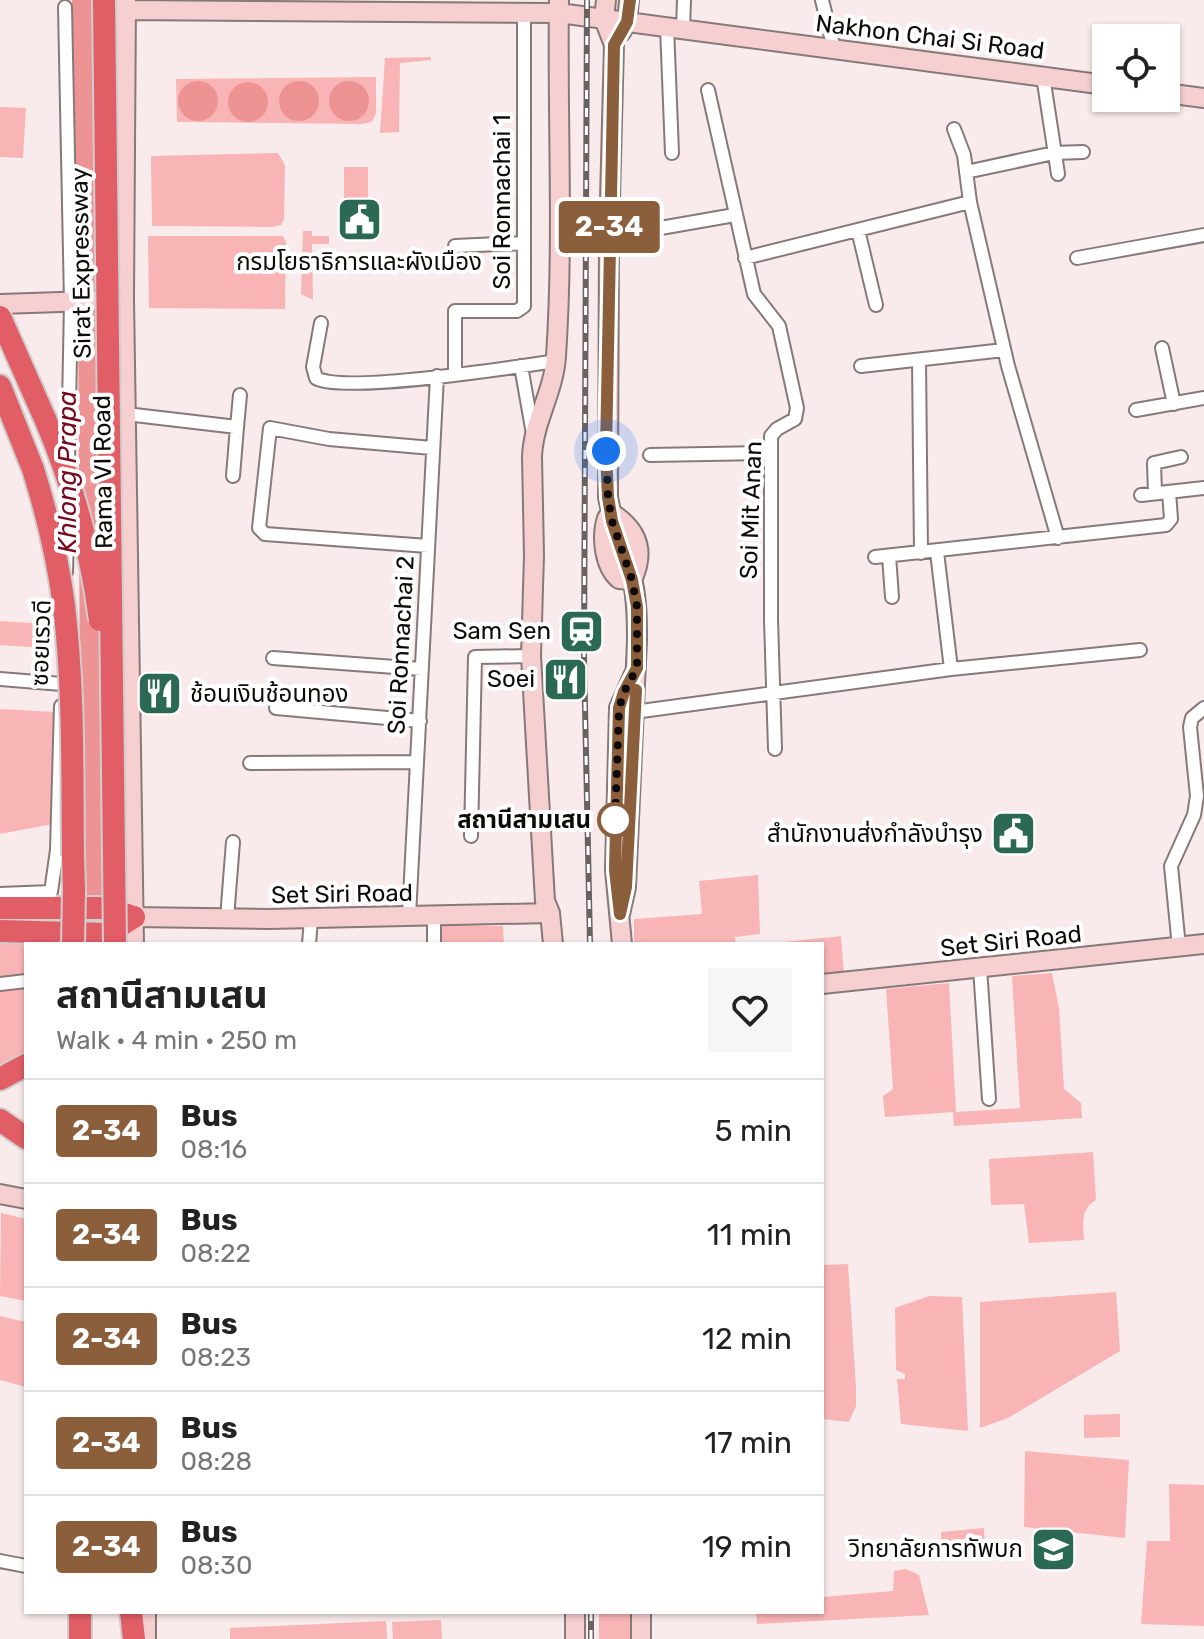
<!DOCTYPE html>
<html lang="en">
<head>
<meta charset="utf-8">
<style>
  :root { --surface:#fff; --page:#f6f6f6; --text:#222; --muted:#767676; --line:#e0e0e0 }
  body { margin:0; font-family:Rubik,"Noto Sans Thai",sans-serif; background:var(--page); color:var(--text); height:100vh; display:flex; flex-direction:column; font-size:30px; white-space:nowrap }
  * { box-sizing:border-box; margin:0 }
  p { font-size:26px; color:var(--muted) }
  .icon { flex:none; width:44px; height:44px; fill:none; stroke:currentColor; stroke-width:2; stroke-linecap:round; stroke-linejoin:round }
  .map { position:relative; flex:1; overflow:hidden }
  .drawer { position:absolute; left:24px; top:942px; width:800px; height:672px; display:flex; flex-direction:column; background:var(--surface); border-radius:0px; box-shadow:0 2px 6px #0004 }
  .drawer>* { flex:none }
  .badge { padding:0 16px; border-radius:6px; font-size:28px; line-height:52px }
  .fabs { position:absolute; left:1092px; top:24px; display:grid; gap:16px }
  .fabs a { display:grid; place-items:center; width:88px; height:88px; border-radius:0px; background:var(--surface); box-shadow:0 2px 6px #0004; font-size:40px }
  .you { position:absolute; width:40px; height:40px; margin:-20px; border:6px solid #fff; border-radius:50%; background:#1a73e8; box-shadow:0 0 0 12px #1a73e833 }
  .map>.badge { position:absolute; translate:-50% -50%; box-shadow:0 0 0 4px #fff }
  .round { display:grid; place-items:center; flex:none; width:84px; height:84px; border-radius:0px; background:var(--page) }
  .summary { display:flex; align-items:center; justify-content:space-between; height:136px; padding:0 32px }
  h1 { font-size:38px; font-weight:700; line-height:60px }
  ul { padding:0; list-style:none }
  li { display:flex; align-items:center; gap:24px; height:104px; padding:0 32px; border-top:2px solid var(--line) }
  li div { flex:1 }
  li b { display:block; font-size:30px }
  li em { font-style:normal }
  li .badge { min-width:88px; font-weight:700; text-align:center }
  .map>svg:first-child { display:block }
  .green { fill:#f9b5b5 }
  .water { fill:#ed9394 }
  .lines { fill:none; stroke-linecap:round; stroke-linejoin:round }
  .street-casing { stroke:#867a79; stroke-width:16 }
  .secondary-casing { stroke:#867a79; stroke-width:22 }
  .highway-casing { stroke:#cfcece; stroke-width:26 }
  .street { stroke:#fff; stroke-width:12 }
  .secondary { stroke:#f6cfd1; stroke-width:18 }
  .highway { stroke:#e25e66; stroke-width:22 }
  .rail-casing { stroke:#6a6161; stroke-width:6 }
  .rail { stroke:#fff; stroke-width:3; stroke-dasharray:9; stroke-linecap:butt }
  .highway-bridge-casing { stroke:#cfcece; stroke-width:26; stroke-linecap:butt }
  .highway-bridge { stroke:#e25e66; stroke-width:22 }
  .line-casing { stroke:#fff; stroke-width:18 }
  .line { stroke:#8b5e3c; stroke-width:12 }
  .walk { stroke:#0f0a0a; stroke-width:8; stroke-dasharray:0 14.4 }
  .stop-dot { fill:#fff; stroke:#8b5e3c; stroke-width:4 }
  .labels { text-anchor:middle; stroke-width:8; stroke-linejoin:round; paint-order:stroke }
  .street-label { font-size:24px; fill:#0f0a0a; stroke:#fff }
  .poi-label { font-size:24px; fill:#0f0a0a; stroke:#fff; text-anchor:end }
  .stop-label { font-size:24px; font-weight:bold; fill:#0f0a0a; stroke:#fff; text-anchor:end }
  .water-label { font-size:26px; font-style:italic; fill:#77091e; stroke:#fff }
</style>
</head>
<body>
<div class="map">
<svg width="1204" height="1639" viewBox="0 0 1204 1639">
  <rect width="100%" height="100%" fill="#f9ebeb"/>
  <path class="green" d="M 431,57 L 431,60 L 400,63 L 399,132 L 380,133 L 385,58 Z
    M 376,77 L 376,113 L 372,122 L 362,124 L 177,122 L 176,79 Z
    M 0,107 L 26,108 L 23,158 L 0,157 Z
    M 278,153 L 285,165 L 284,219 L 281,225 L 273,227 L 152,226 L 151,156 Z
    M 344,167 L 368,167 L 368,218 L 344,218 Z
    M 303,231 L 312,231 L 312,236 L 329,236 L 329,244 L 312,244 L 313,300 L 301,294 Z
    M 148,236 L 283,236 L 286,242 L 285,309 L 149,308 Z
    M 0,621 L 48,624 L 46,648 L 0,645 Z
    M 0,709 L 54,712 L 53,824 L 0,834 Z
    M 758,875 L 760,934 L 735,937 L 736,944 L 634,944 L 634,919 L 702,914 L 699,881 Z
    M 436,925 L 503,926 L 504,944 L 436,944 Z
    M 841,936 L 844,975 L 822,977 L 822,944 L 765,944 Z
    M 62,940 L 61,944 L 26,944 L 26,1065 L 0,1074 L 0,941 Z
    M 1052,973 L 1059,1008 L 1064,1089 L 1081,1103 L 1082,1118 L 954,1126 L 953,1112 L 885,1117 L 883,1096 L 893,1089 L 886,989 L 949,983 L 956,1112 L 1020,1108 L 1012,976 Z
    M 1093,1152 L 1096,1200 C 1080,1209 1083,1224 1084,1240 L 1029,1243 L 1024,1204 L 991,1205 L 989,1159 Z
    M 1,1213 L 26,1219 L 26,1301 L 0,1296 Z
    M 848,1264 L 856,1388 L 856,1406 L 849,1422 L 822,1419 L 822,1265 Z
    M 1116,1292 L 1120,1351 L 1008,1418 L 980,1428 L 980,1302 Z
    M 929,1296 L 962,1297 L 968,1431 L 901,1424 L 897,1379 L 905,1379 L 905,1374 L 896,1370 L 895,1308 Z
    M 0,1316 L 26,1322 L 26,1387 L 0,1380 Z
    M 1120,1414 L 1120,1437 L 1084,1438 L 1084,1415 Z
    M 1025,1451 L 1129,1460 L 1125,1538 L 1024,1527 Z
    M 1169,1484 L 1204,1485 L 1204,1626 L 1141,1624 L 1147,1541 L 1170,1541 Z
    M 984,1528 L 985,1551 L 942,1555 L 941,1532 Z
    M 906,1569 L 919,1575 L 929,1615 L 757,1624 L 756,1612 L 822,1612 L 822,1597 L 893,1591 L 894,1571 Z
    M 599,1612 L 630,1612 L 630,1639 L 599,1639 Z
    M 441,1620 L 442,1639 L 393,1639 L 392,1622 Z
    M 386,1621 L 387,1639 L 230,1639 L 230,1628 Z"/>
  <path class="water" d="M 72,0 L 100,0 L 106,944 L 81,944 L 78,288 Z
    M178 101a20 20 0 1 1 40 0a20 20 0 1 1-40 0Z
    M279 101a20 20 0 1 1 40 0a20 20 0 1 1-40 0Z
    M329 101a20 20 0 1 1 40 0a20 20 0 1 1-40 0Z
    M228 102a20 20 0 1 1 40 0a20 20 0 1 1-40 0Z"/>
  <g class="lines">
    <defs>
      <path id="street" d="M 822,0 L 834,49
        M 65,7 L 71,302 L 68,460
        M 667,27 L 672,153
        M 683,29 L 684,0
        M 1043,76 L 1058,174
        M 708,90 L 754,294 L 779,326 L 797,408 L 795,419 L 777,429 L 771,436 L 771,620 L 775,749
        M 954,129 L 964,155 L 970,202 L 1008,366 L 1058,538
        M 966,172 L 1054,153 L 1083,152
        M 858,230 L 876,305
        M 609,237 L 729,216
        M 455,246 L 524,243
        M 745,258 L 970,202
        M 1077,258 L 1204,235
        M 321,323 L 313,367 L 316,378 C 343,394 516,367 556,361
        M 1162,348 L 1174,404
        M 919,360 L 921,553
        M 521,366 L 533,434
        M 861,366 L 1004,350
        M 455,374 L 455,311 L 517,311 L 524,306 L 524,13
        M 1136,410 L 1204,398
        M 126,414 L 237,427 L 240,395
        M 650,455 L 771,453
        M 233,476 L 237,427
        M 1155,493 L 1154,463 L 1181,457
        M 1141,495 L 1204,488
        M 428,546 L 265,534 L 259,528 L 270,428 L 329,439 L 432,448
        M 937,552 L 951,669
        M 889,556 L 892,597
        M 875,557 L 1166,525 L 1171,519 L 1169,492
        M 66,572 L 68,502
        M 273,658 L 422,669
        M 0,679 L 62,684
        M 276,708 L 420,721
        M 634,712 L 951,669 L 1140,650
        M 250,763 L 417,762
        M 471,836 L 475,657 L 531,656
        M 0,894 L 51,892 L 57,850 L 61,706
        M 409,916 L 437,376
        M 434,916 L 434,944
        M 227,918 L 233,842
        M 309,944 L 311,919
        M 1179,947 L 1171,866 L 1194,815 L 1197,796 L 1190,727 L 1192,718 L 1204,708
        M 980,968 L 989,1099
        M 0,984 L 26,981
        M 0,1561 L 26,1566"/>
      <path id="secondary" d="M 126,0 L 124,299 L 134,944
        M 606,0 L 604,19 L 614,45 L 609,237 L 608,497 C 613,527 626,554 633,583 C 637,602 637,621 637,640 L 626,887 L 620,914
        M 126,10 L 559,13 L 1106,85
        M 621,32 L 627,22 L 629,0
        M 1166,93 L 1204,98
        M 0,304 L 121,300
        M 610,512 C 637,529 646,550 632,580
        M 607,518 C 601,537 604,566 619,579 L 632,580
        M 134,917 L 268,919 L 550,913
        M 553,944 L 550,913 L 545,901 L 531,656 L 534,555 L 532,457 C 533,422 554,392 556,356 C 564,238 557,119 559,0
        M 622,944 L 615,870 L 619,708 L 634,674
        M 822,984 L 1204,944
        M 0,1194 L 26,1199
        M 641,1612 L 641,1639
        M 146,1639 L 146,1612
        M 575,1639 L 575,1612"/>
      <path id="highway" d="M 0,317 L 46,421
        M 0,386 L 33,469
        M 73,856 L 74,890
        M 0,908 L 107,908 L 130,916
        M 0,931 L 107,934 L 134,917
        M 0,1079 L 26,1065
        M 0,1120 L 26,1138
        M 80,1612 L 80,1639
        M 131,1612 L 134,1639"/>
    </defs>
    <use href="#street" class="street-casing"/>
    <use href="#secondary" class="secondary-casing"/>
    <use href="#highway" class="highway-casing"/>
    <use href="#street" class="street"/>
    <use href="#secondary" class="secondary"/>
    <use href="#highway" class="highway"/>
    <defs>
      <path id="rail" d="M 587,0 L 584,658 L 590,944
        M 591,1612 L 591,1639"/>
    </defs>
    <use href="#rail" class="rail-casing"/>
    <use href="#rail" class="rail"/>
    <defs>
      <path id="highway-bridge" d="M 104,0 L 115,944
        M 46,421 C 73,485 91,550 100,620
        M 33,469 C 47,514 58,560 64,606 C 74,689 72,773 73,856
        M 73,944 L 74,890"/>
    </defs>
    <use href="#highway-bridge" class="highway-bridge-casing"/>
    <use href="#highway-bridge" class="highway-bridge"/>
  </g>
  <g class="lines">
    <defs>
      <path id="line" d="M 630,0 L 627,22 L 614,45 L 606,451 L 608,497 L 612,521 L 632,580 L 637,607 L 637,668 L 624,692 L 619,708 L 615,870 L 620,914 L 626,887 L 636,690"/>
    </defs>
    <use href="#line" class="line-casing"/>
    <use href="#line" class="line"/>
    <path class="walk" d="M 606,451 L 608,497 L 612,521 L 632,580 L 637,607 L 637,668 L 624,692 L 619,708 L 615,823 L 615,820"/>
  </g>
  <defs>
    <symbol id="civic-square" viewBox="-11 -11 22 22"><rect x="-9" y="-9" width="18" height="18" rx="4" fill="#2b6955" stroke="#fff"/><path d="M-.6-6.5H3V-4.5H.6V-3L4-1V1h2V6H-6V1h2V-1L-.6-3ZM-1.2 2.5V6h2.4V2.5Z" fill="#fff"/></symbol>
    <symbol id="station-square" viewBox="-11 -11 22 22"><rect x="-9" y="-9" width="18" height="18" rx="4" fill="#2b6955" stroke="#fff"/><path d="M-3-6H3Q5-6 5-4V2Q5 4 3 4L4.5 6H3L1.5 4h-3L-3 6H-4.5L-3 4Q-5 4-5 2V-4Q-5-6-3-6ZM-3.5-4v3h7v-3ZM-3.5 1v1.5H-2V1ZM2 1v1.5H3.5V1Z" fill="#fff"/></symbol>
    <symbol id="restaurant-square" viewBox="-11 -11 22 22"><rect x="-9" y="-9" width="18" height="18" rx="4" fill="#2b6955" stroke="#fff"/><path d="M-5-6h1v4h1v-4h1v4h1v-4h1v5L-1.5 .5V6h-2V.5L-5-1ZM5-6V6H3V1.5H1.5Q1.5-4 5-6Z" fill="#fff"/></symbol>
    <symbol id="university-square" viewBox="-11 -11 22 22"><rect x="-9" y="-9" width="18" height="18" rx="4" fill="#2b6955" stroke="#fff"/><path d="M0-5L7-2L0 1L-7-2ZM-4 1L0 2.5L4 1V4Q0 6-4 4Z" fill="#fff"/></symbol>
  </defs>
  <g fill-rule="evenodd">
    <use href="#civic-square" x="334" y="194" width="51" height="51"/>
    <use href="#station-square" x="556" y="606" width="51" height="51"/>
    <use href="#restaurant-square" x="540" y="654" width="51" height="51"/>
    <use href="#restaurant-square" x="134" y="668" width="51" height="51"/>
    <use href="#civic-square" x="988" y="808" width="51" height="51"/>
    <use href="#university-square" x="1028" y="1524" width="51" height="51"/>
  </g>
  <circle class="stop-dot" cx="615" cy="820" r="16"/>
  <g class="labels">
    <g class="street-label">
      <text transform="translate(930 37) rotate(7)" y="8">Nakhon Chai Si Road</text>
      <text transform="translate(502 202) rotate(-90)" y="8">Soi Ronnachai 1</text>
      <text transform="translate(81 263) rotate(-91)" y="8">Sirat Expressway</text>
      <text transform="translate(103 472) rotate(-91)" y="8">Rama VI Road</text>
      <text transform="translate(751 510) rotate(-88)" y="8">Soi Mit Anan</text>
      <text transform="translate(41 643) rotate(-88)" y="8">ซอยเรวดี</text>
      <text transform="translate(401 645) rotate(-87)" y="8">Soi Ronnachai 2</text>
      <text transform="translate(342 894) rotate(-1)" y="8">Set Siri Road</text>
      <text transform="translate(1011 941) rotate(-6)" y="8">Set Siri Road</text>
    </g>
    <g class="poi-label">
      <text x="359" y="270" text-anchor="middle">กรมโยธาธิการและผังเมือง</text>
      <text x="551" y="639">Sam Sen</text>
      <text x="535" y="687">Soei</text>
      <text x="190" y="702" text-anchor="start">ช้อนเงินช้อนทอง</text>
      <text x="983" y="842">สํานักงานส่งกําลังบํารุง</text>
      <text x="1023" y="1557">วิทยาลัยการทัพบก</text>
    </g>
    <g class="stop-label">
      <text x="591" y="828">สถานีสามเสน</text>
    </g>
    <g class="water-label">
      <text transform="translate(67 472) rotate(-90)" y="9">Khlong Prapa</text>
    </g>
  </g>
</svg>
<div class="fabs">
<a><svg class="icon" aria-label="locate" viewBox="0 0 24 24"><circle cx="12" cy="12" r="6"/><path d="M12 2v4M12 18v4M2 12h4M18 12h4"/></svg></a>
</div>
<div class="you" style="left:606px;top:451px"></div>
<b class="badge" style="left:609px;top:227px;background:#8b5e3c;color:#fff">2-34</b>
<section class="drawer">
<div class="summary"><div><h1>สถานีสามเสน</h1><p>Walk · 4 min · 250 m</p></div><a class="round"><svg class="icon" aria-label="heart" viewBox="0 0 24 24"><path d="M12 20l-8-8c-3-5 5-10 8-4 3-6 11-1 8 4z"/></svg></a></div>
<ul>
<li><span class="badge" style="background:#8b5e3c;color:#fff">2-34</span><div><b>Bus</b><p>08:16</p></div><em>5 min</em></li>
<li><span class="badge" style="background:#8b5e3c;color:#fff">2-34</span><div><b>Bus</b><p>08:22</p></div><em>11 min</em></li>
<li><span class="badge" style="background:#8b5e3c;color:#fff">2-34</span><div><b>Bus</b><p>08:23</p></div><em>12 min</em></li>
<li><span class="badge" style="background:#8b5e3c;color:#fff">2-34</span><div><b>Bus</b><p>08:28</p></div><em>17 min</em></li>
<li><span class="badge" style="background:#8b5e3c;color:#fff">2-34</span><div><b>Bus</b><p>08:30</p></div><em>19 min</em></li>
</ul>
</section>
</div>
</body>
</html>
